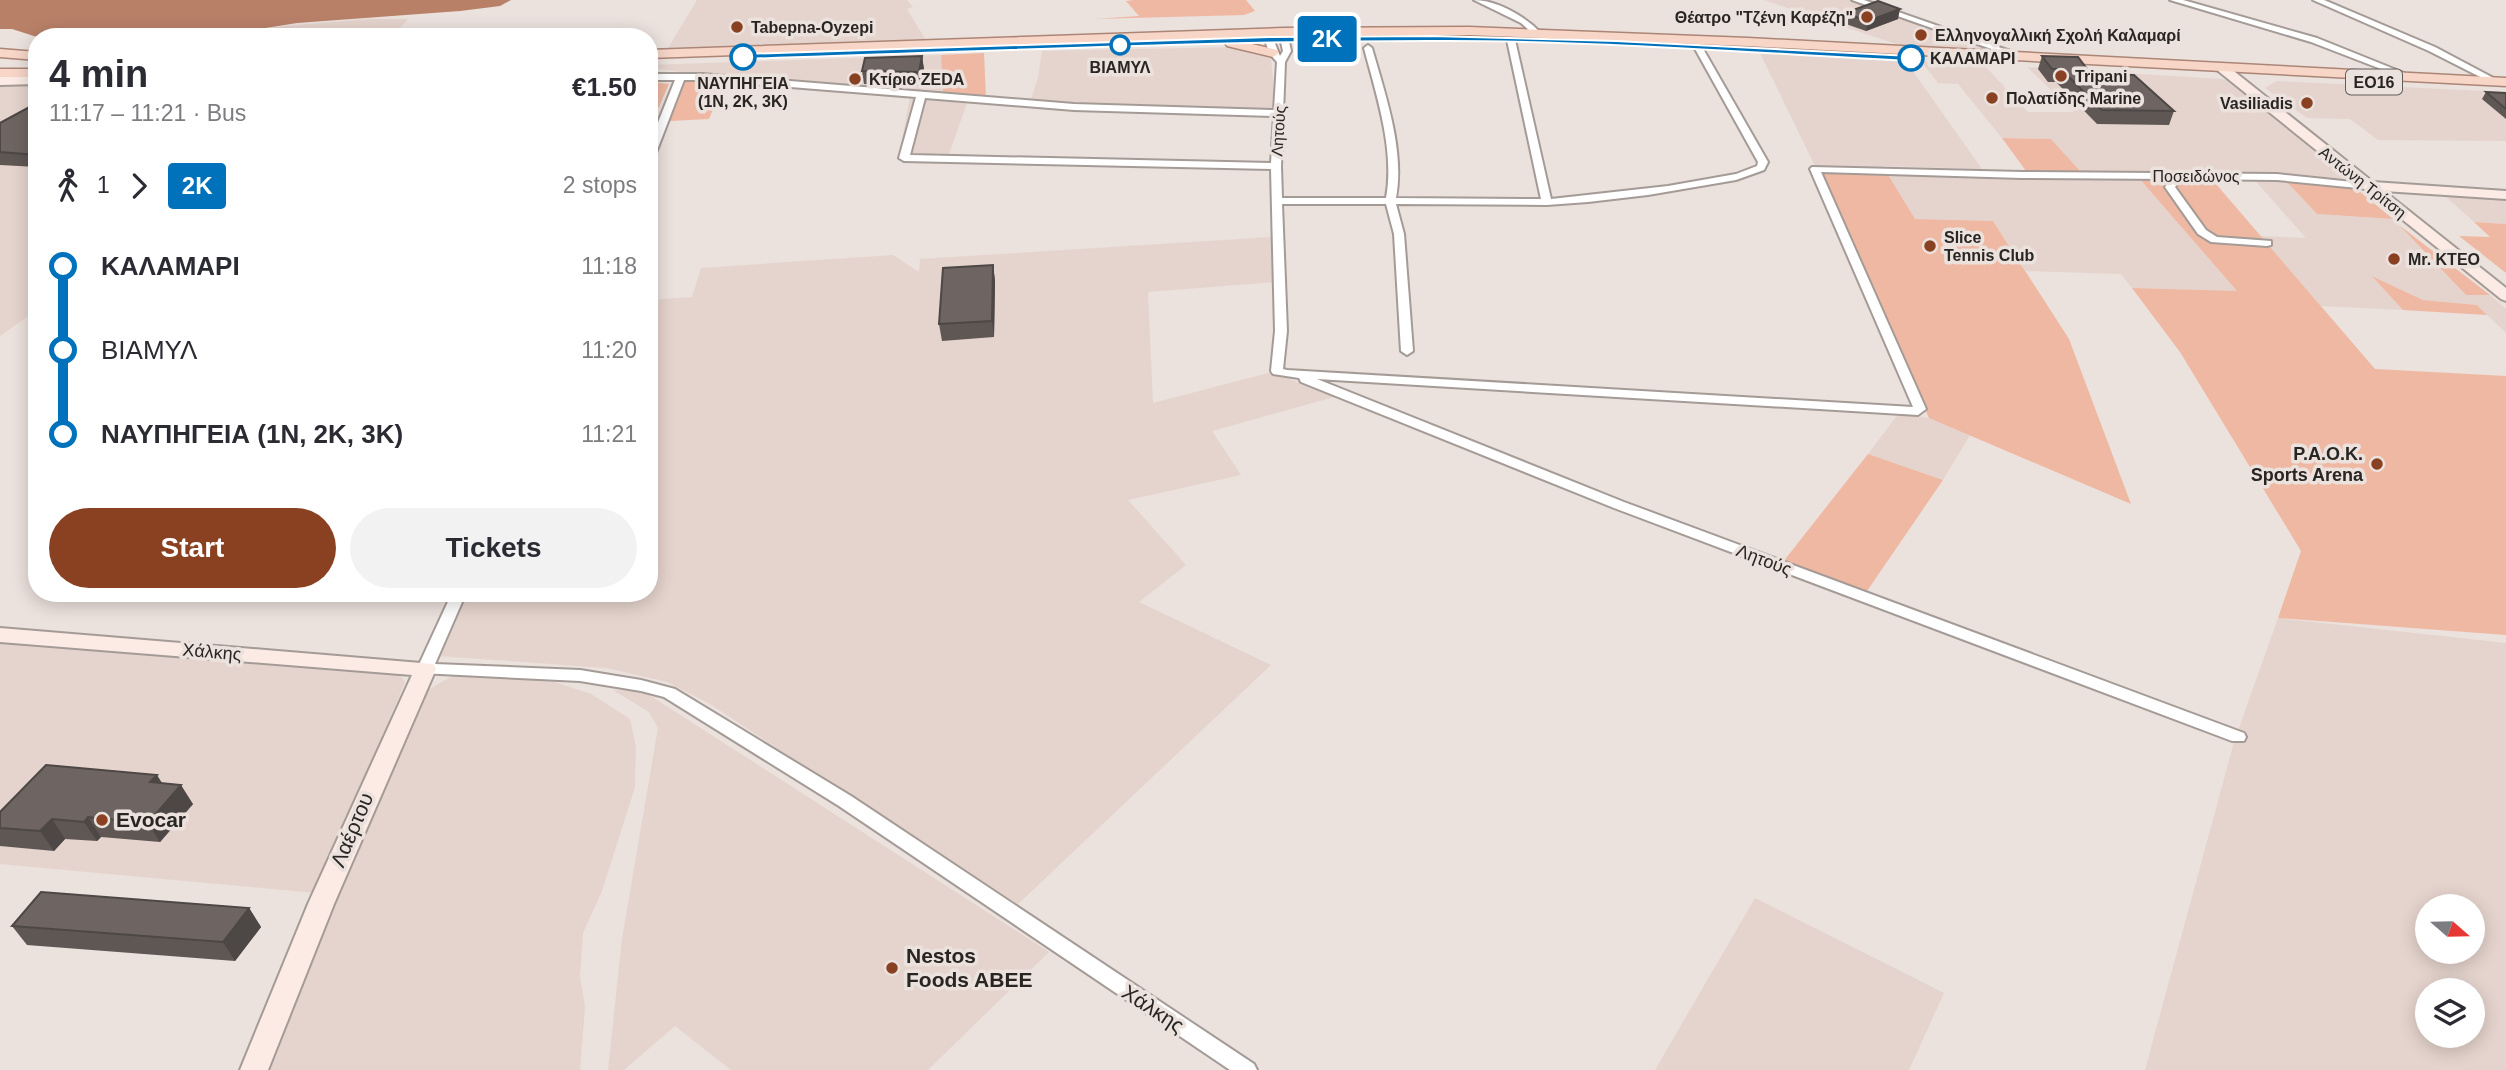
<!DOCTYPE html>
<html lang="en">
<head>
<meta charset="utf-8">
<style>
  :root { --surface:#fff; --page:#f2f2f3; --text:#2b2b33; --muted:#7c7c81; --accent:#894121 }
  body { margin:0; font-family:Arial,sans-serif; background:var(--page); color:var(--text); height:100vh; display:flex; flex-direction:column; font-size:26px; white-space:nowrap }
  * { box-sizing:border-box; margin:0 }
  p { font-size:23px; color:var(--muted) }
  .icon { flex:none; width:38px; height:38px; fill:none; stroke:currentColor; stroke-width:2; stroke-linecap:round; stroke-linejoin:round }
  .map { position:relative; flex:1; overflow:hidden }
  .sheet { position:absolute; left:28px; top:28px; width:630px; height:574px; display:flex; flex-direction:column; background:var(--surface); border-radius:28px; box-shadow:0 4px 18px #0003 }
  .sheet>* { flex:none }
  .badge { padding:0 14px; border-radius:5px; font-size:24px; line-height:46px }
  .needle { width:46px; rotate:110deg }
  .buttons { position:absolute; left:2415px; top:894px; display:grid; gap:14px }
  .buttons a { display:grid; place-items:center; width:70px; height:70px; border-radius:50%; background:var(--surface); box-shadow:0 4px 18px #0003; font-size:35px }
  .map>.badge { position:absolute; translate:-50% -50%; box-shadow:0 0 0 4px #fff }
  .legs { display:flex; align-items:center; gap:10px; height:77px; padding:0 21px; font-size:23px }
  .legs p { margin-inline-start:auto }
  .summary { display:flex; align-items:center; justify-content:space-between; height:119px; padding:0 21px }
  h1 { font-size:38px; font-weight:800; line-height:52px }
  .button { display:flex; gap:14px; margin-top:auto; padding:14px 21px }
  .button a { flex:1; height:80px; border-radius:42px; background:var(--accent); color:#fff; font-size:28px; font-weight:800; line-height:80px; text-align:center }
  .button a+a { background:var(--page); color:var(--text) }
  ul { padding:0 21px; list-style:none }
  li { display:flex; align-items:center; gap:24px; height:84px; font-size:26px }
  li i { display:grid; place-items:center; width:10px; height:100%; margin:0 9px; background:currentColor }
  li i::after { content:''; width:18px; height:18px; margin:-9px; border:5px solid; border-radius:50%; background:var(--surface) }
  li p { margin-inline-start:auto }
  li:first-child i { background:linear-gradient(#0000 50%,currentColor 0) }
  li:last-child i { background:linear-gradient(currentColor 50%,#0000 0) }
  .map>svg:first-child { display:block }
  .built { fill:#e5d4cd; fill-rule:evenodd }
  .green { fill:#efb8a2 }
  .water { fill:#b98068 }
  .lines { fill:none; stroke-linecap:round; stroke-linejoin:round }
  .street-casing { stroke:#a49b97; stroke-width:4 }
  .secondary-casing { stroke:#a49b97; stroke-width:4 }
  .primary-casing { stroke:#ab8677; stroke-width:3 }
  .street { fill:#fff; fill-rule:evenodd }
  .secondary { fill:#fbebe4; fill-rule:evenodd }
  .primary { fill:#f7d6c8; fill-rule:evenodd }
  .wall { fill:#5f5754 }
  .shaded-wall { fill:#4d4745 }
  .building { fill:#6e6562; stroke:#4d4745; stroke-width:2 }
  .line-1 { fill:#0072bc; stroke:#fff; stroke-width:2 }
  .poi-dot { fill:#894121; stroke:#ebe1dd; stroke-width:2.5 }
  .stop-1-dot { fill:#fff; stroke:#0072bc; stroke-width:3.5 }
  .labels { text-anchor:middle; stroke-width:7; stroke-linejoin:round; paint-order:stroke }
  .far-poi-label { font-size:16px; font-weight:bold; fill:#282523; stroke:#ebe1dd; text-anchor:start }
  .far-stop-label { font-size:16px; font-weight:bold; fill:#282523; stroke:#ebe1dd }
  .shield { fill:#ebe1dd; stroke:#625d5b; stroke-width:2 }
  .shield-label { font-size:16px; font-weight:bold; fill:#282523 }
  .far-street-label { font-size:16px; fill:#282523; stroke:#ebe1dd }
  .poi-label { font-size:18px; font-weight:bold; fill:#282523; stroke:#ebe1dd; text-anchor:end }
  .street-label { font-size:18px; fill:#282523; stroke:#ebe1dd }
  .near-poi-label { font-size:21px; font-weight:bold; fill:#282523; stroke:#ebe1dd; text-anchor:start }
  .near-street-label { font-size:21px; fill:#282523; stroke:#ebe1dd }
</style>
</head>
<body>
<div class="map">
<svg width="2506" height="1070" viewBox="0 0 2506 1070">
  <rect width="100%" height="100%" fill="#ebe1dd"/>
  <path class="built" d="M 697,0 L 907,0 L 913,7 L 907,9 L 925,39 L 665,53 Z
    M 1764,0 L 1861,0 L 2022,52 L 1902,46 Z
    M 367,19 L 408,19 L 392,37 L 223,37 L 261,28 Z
    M 1239,47 L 1265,53 L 1271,58 L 1276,112 L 1159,108 L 1159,105 L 1030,102 L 1038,78 L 1042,51 Z
    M 1760,53 L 1905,60 L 1982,169 L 1884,166 L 1887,173 L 2138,177 L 2238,292 L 2132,288 L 2121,274 L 2026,271 L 1993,221 L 1915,219 L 1887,173 L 1869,167 L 1815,166 Z
    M 941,55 L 943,95 L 692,74 L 649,67 L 649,65 Z
    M 1921,61 L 1983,64 L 2028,112 L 2074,112 L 2027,67 L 2221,79 L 2230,81 L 2351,182 L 2275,174 L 2081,172 L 2051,139 L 2002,138 L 1958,84 L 1938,83 Z
    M 37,80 L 37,310 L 0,336 L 0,81 Z
    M 2277,81 L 2506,92 L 2506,141 L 2378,140 L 2350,119 L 2307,118 L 2265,88 Z
    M 910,96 L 968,100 L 948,157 L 899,157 Z
    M 2252,177 L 2285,180 L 2317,214 L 2393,219 L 2466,295 L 2490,295 L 2506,309 L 2506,333 L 2477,305 L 2423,300 L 2375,277 L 2403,310 L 2321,306 L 2261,236 L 2306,238 Z
    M 2443,194 L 2506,197 L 2506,224 L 2474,222 Z
    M 1273,237 L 1275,282 L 1148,292 L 1153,403 L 1272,372 L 1334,397 L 1212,431 L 1241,475 L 1128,500 L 1186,565 L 1139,602 L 1271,665 L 1016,906 L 710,704 L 667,682 L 606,668 L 439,656 L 465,593 L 649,593 L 649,300 L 692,297 L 701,268 L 893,255 L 919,272 L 920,259 Z
    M 1899,413 L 1929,418 L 1970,435 L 1943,480 L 1868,454 Z
    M 2278,618 L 2506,643 L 2506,1070 L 2145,1070 L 2234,742 ZM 2427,906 L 2473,906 L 2473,952 L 2427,952 ZM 2427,990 L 2473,990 L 2473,1036 L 2427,1036 Z
    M 0,640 L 398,673 L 405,682 L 316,893 L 0,864 Z
    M 456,674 L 555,682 L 591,694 L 630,719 L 636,747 L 635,787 L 602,891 L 583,933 L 580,977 L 585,1007 L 580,1070 L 264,1070 L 419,695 Z
    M 613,690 L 643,691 L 1049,952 L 928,1070 L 731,1070 L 675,1026 L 624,1070 L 608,1070 L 622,939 L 658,728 L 649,712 Z
    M 1755,898 L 1944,993 L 1909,1070 L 1655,1070 Z"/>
  <path class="green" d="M 1134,0 L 1246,0 L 1255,11 L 1244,15 L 1094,19 L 1139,16 L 1126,1 Z
    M 984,53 L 986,98 L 943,95 L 941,55 Z
    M 686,78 L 725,81 L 709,119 L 670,121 Z
    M 649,82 L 669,84 L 649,129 Z
    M 2002,138 L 2051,139 L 2081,172 L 2026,171 Z
    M 1815,166 L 1869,167 L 1887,173 L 1915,219 L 1993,221 L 2069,339 L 2131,504 L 1929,418 Z
    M 2138,177 L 2210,177 L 2375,369 L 2506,376 L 2506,635 L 2278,618 L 2301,551 L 2180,352 L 2132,288 L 2237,291 Z
    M 2285,180 L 2353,186 L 2393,219 L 2317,214 Z
    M 2474,222 L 2506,224 L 2506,273 L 2459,236 L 2490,237 Z
    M 2399,225 L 2490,295 L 2466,295 Z
    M 2372,276 L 2423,300 L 2477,305 L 2487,315 L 2403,310 Z
    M 1868,454 L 1943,480 L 1865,594 L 1783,562 Z"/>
  <path class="water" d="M 0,0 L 511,0 L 500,6 L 460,11 L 297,23 L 208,37 L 37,37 L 12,29 L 0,29 Z"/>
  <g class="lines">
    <defs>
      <path id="street" d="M 1474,0 C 1497,0 1526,17 1541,33 L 1534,35 L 1521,23 Z
        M 1852,0 L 1864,0 L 2027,57 L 2020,59 Z
        M 2170,0 L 2183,0 L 2317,38 L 2414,77 L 2407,79 L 2311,42 Z
        M 2313,0 L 2324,0 L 2435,47 L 2501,82 L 2494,84 L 2429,51 Z
        M 1283,30 L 1287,32 L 1291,51 L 1285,62 L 1281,166 L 1282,198 L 1386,198 C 1395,150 1376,94 1364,48 L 1368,45 L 1372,48 C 1385,94 1405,150 1396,198 L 1541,199 L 1507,40 L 1511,38 L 1515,40 L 1551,199 L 1668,186 L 1736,174 L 1757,166 L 1758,162 L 1694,47 L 1698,44 L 1702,47 L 1768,162 L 1764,170 L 1736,180 L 1648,195 L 1588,202 L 1547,205 L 1396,204 L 1404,234 L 1413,351 L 1407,355 L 1401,351 L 1394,234 L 1386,204 L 1282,204 L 1287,331 L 1283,369 L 1287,370 L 1913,407 L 1810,169 L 1812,167 L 2022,172 L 2277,174 L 2372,184 L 2373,186 L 2368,189 L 2277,180 L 2182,179 L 2175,187 L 2206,230 L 2217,237 L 2271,241 L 2271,245 L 2267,246 L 2211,242 L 2198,234 L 2165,187 L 2171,179 L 2022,178 L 1821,172 L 1926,409 L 1918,415 L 1317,379 L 1624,502 L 2244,733 L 2246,737 L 2244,741 L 2232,741 L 1614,508 L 1301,382 L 1299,378 L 1273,374 L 1271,371 L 1275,331 L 1271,169 L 904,161 L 899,158 L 916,97 L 702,80 L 684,80 L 654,158 L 649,161 L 649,145 L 675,80 L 649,80 L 649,74 L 702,74 L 1074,104 L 1274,110 L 1277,62 L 1269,53 L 1263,33 L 1270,31 L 1280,56 L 1283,51 L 1279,32 ZM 925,98 L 1074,110 L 1274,116 L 1271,163 L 910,155 Z
        M 452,593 L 466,593 L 435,664 L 580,670 L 641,680 L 675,689 L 851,796 L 1254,1064 L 1257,1070 L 1230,1070 L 839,806 L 664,697 L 641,691 L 580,681 L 420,673 L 417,669 Z"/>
      <path id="secondary" d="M 2217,64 L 2225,64 L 2373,182 L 2506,191 L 2506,199 L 2384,191 L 2506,288 L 2506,301 L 2501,299 L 2217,70 Z
        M 37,76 L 37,84 L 0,85 L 0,77 Z
        M 0,628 L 433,664 L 436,669 L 334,904 L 268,1070 L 240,1070 L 308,904 L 412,675 L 0,642 Z"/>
      <path id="primary" d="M 1469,27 L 1748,38 L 2506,78 L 2506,86 L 1748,46 L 1469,35 L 1283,36 L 649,58 L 649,50 L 1283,28 Z
        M 1231,39 L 1277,50 L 1279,53 L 1273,57 L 1227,46 L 1225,43 Z
        M 0,49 L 37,52 L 37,60 L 0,57 Z
        M 0,69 L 37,69 L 37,77 L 0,77 Z"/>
    </defs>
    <use href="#street" class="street-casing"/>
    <use href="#secondary" class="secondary-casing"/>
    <use href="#primary" class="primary-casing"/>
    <use href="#street" class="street"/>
    <use href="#secondary" class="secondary"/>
    <use href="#primary" class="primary"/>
  </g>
  <path class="wall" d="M 1845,13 L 1898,19 L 1866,31 L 1843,23 Z
    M 922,56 L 924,70 L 921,86 L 864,84 L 862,71 Z
    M 2042,56 L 2091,74 L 2174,111 L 2169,125 L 2097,124 L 2056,82 L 2048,82 L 2038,69 Z
    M 2486,92 L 2506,93 L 2506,119 L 2482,99 Z
    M 37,103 L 37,167 L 0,165 L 0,123 Z
    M 993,265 L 995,281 L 994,337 L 942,341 L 939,324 Z
    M 162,783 L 193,804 L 160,842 L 101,837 L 97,841 L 65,839 L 54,851 L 0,846 L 0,812 Z
    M 249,908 L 261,927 L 235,961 L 27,945 L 12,926 Z"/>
  <path class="shaded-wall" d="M 1900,9 L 1898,19 L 1866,31 L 1868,21 Z
    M 922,56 L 924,70 L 921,86 L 919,72 Z
    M 993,265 L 995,281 L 994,337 L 992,321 Z
    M 157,775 L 169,794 L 150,782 Z
    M 181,785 L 193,804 L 160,842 L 148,823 Z
    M 88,817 L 101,837 L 97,841 L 84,822 Z
    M 52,819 L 65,839 L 54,851 L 40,831 Z
    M 249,908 L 261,927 L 235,961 L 223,942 Z"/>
  <path class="building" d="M 1878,1 L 1900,9 L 1868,21 L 1845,13 Z
    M 922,56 L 919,72 L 862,71 L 865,58 Z
    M 2042,56 L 2078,57 L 2091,74 L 2134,75 L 2174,111 L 2102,110 L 2061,69 L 2052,69 Z
    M 2486,92 L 2506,93 L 2506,109 Z
    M 37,103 L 37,155 L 0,152 L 0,123 Z
    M 993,265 L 992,321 L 939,324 L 943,268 Z
    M 46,765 L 157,775 L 150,782 L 181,785 L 148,823 L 88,817 L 84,822 L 52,819 L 40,831 L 0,828 L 0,812 Z
    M 41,892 L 249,908 L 223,942 L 12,926 Z"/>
  <path class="line-1" d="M 1433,36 L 1616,41 L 1911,56 L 1915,58 L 1911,61 C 1751,53 1590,40 1430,41 C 1201,41 972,52 743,59 L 739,57 L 743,54 L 1269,37 Z"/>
  <g class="poi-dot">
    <circle cx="1867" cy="17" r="7"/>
    <circle cx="737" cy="27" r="7"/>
    <circle cx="1921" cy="35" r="7"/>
    <circle cx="2061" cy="76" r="7"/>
    <circle cx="855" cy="79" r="7"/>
    <circle cx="1992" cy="98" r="7"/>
    <circle cx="2307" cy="103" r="7"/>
    <circle cx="1930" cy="246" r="7"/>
    <circle cx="2394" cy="259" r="7"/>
    <circle cx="2377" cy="464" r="7"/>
    <circle cx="102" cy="820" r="7"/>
    <circle cx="892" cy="968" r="7"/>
  </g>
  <g class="stop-1-dot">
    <circle cx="1120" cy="45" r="9"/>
    <circle cx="743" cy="57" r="12"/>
    <circle cx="1911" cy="58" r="12"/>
  </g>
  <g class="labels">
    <g class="far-poi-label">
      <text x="1853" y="23" text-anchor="end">Θέατρο "Τζένη Καρέζη"</text>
      <text x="751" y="33">Tabepna-Oyzepi</text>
      <text x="1935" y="41">Ελληνογαλλική Σχολή Καλαμαρί</text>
      <text x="2075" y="82">Tripani</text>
      <text x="869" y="85">Κτίριο ZEDA</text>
      <text x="2006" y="104">Πολατίδης Marine</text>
      <text x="2293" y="109" text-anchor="end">Vasiliadis</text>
      <text x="1944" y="243">Slice<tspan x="1944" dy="18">Tennis Club</tspan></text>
      <text x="2408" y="265">Mr. KTEO</text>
    </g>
    <g class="far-stop-label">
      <text x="1930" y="64" text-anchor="start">ΚΑΛΑΜΑΡΙ</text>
      <text x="1120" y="73">ΒΙΑΜΥΛ</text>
      <text x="743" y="89">ΝΑΥΠΗΓΕΙΑ<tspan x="743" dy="18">(1Ν, 2Κ, 3Κ)</tspan></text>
    </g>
    <rect class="shield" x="2346" y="69.5" width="56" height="25" rx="5"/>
    <g class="shield-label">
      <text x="2374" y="88">ΕΟ16</text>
    </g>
    <g class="far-street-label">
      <text transform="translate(1278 131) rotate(-86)" y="6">Λητούς</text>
      <text x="2196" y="182">Ποσειδώνος</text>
      <text transform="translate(2363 182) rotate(38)" y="6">Αντώνη Τρίτση</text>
    </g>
    <g class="poi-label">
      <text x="2363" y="460">P.A.O.K.<tspan x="2363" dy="21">Sports Arena</tspan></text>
    </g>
    <g class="street-label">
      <text transform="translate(1764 560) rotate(21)" y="6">Λητούς</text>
      <text transform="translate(212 652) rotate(5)" y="6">Χάλκης</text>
    </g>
    <g class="near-poi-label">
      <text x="116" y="827">Evocar</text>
      <text x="906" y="963">Nestos<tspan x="906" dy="24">Foods ABEE</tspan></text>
    </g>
    <g class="near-street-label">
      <text transform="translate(352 830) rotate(-67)" y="7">Λαέρτου</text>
      <text transform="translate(1153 1009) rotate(33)" y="7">Χάλκης</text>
    </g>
  </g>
</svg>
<div class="buttons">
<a><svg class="needle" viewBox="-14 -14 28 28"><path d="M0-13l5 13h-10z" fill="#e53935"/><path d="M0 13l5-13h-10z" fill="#7c7c81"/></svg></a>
<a><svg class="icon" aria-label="layers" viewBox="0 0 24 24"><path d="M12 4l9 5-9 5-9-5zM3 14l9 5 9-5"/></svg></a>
</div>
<b class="badge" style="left:1327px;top:39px;background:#0072bc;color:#fff">2Κ</b>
<section class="sheet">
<div class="summary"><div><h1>4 min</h1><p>11:17 – 11:21 · Bus</p></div><b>€1.50</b></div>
<div class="legs"><svg class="icon" aria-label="walk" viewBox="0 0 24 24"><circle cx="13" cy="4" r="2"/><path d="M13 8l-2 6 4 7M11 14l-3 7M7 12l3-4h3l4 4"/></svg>1<svg class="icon" aria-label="forward" viewBox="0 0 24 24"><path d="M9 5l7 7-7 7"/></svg><b class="badge" style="background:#0072bc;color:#fff">2Κ</b><p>2 stops</p></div>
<ul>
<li><i style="color:#0072bc"></i><b>ΚΑΛΑΜΑΡΙ</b><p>11:18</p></li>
<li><i style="color:#0072bc"></i><span>ΒΙΑΜΥΛ</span><p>11:20</p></li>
<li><i style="color:#0072bc"></i><b>ΝΑΥΠΗΓΕΙΑ (1Ν, 2Κ, 3Κ)</b><p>11:21</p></li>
</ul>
<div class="button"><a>Start</a><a>Tickets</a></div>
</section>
</div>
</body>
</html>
